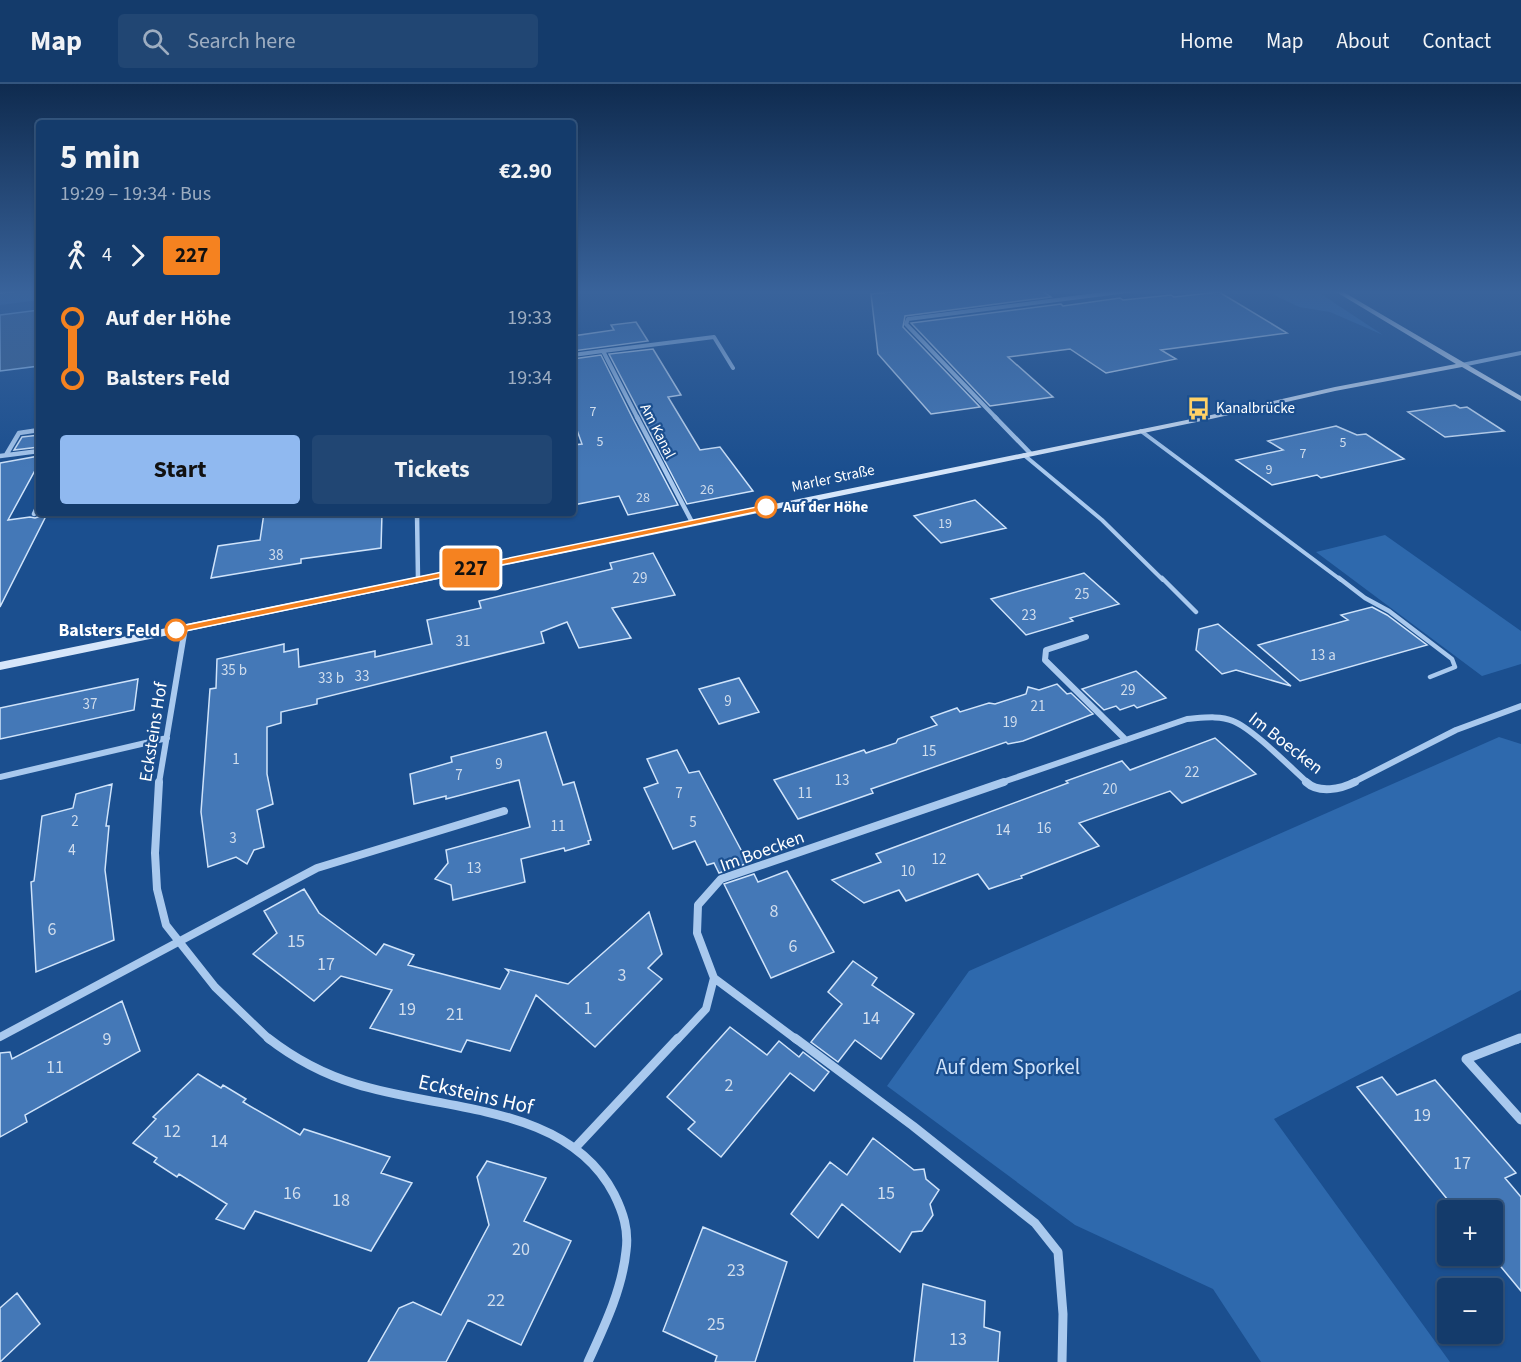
<!DOCTYPE html>
<html lang="en">
<head>
<meta charset="utf-8">
<style>
  :root { --surface:#143b6b; --page:#214673; --text:#f1f3f6; --muted:#9dadc1; --line:#33557e; --accent:#90b9f0 }
  body { margin:0; font-family:"Source Sans 3",sans-serif; background:var(--page); color:var(--text); height:100vh; display:flex; flex-direction:column; font-size:22px; white-space:nowrap }
  * { box-sizing:border-box; margin:0 }
  p { font-size:20px; color:var(--muted) }
  .icon { flex:none; width:33px; height:33px; fill:none; stroke:currentColor; stroke-width:2; stroke-linecap:round; stroke-linejoin:round }
  .map { position:relative; flex:1; overflow:hidden }
  .sheet { position:absolute; left:36px; top:36px; width:540px; height:396px; display:flex; flex-direction:column; background:var(--surface); border-radius:6px; box-shadow:0 2px 4px #0004,0 0 0 2px var(--line) }
  .sheet>* { flex:none }
  .badge { padding:0 12px; border-radius:4px; font-size:21px; line-height:39px }
  .buttons { position:absolute; left:1437px; top:1116px; display:grid; gap:12px }
  .buttons a { display:grid; place-items:center; width:66px; height:66px; border-radius:6px; background:var(--surface); box-shadow:0 2px 4px #0004,0 0 0 2px var(--line); font-size:30px }
  .map>.badge { position:absolute; translate:-50% -50%; box-shadow:0 0 0 3px #fff }
  .legs { display:flex; align-items:center; gap:9px; height:66px; padding:0 24px; font-size:20px }
  .legs p { margin-inline-start:auto }
  .headline { display:flex; align-items:center; justify-content:space-between; height:102px; padding:0 24px }
  h1 { font-size:33px; font-weight:700; line-height:45px }
  .button { display:flex; gap:12px; margin-top:auto; padding:12px 24px }
  .button a { flex:1; height:69px; border-radius:6px; background:var(--accent); color:#111; font-size:24px; font-weight:700; line-height:69px; text-align:center }
  .button a+a { background:var(--page); color:var(--text) }
  ul { padding:0 24px; list-style:none }
  li { display:flex; align-items:center; gap:21px; height:60px; font-size:22px }
  li i { display:grid; place-items:center; width:9px; height:100%; margin:0 8px; background:currentColor }
  li i::after { content:''; width:15px; height:15px; margin:-8px; border:4px solid; border-radius:50%; background:var(--surface) }
  li p { margin-inline-start:auto }
  li:first-child i { background:linear-gradient(#0000 50%,currentColor 0) }
  li:last-child i { background:linear-gradient(currentColor 50%,#0000 0) }
  header { display:flex; align-items:center; gap:36px; box-sizing:border-box; height:84px; padding:0 30px; background:var(--surface); border-bottom:2px solid var(--line) }
  header strong { font-size:28px }
  nav { display:flex; gap:33px; margin-inline-start:auto; font-size:21px }
  .search { width:420px; height:54px; background:var(--page); display:flex; align-items:center; gap:15px; box-sizing:border-box; padding:0 21px; border-radius:6px; color:var(--muted); font-size:22px }
  .map>svg:first-child { display:block }
  .green { fill:#2e69ad }
  .water { fill:#3c6290; stroke:#9cc4f0; stroke-width:1.5 }
  .building { fill:#4478b7; stroke:#cfe3fa; stroke-width:1.5 }
  .lines { fill:none; stroke-linecap:round; stroke-linejoin:round }
  .lane-far1 { stroke:#a9c9ee; stroke-width:4 }
  .lane { stroke:#a9c9ee; stroke-width:4.5 }
  .street-far4 { stroke:#a9c9ee; stroke-width:4 }
  .street-far3 { stroke:#a9c9ee; stroke-width:4.5 }
  .street-far2 { stroke:#a9c9ee; stroke-width:6 }
  .street-far1 { stroke:#a9c9ee; stroke-width:8 }
  .street { stroke:#a9c9ee; stroke-width:9 }
  .secondary { fill:#d6e6fa; fill-rule:evenodd }
  .line-1 { fill:#f58220; stroke:#fff; stroke-width:1.5 }
  .stop-1-dot { fill:#fff; stroke:#f58220; stroke-width:3 }
  .labels { text-anchor:middle; stroke-width:4.5; stroke-linejoin:round; paint-order:stroke }
  .far-number-label { font-size:14px; fill:#d0dded }
  .far-poi-label { font-size:15px; fill:#fff; stroke:#1b4f8f; text-anchor:start }
  .far-street-label { font-size:15px; fill:#fff; stroke:#1b4f8f }
  .far-stop-label { font-size:15px; font-weight:bold; fill:#fff; stroke:#1b4f8f; text-anchor:start }
  .number-label { font-size:15px; fill:#d0dded }
  .stop-label { font-size:18px; font-weight:bold; fill:#fff; stroke:#1b4f8f; text-anchor:end }
  .street-label { font-size:18px; fill:#fff; stroke:#1b4f8f }
  .near-number-label { font-size:18px; fill:#d0dded }
  .near-park-label { font-size:21px; fill:#cfe3fa; stroke:#1b4f8f }
  .near-street-label { font-size:21px; fill:#fff; stroke:#1b4f8f }
</style>
</head>
<body>
<header>
<strong>Map</strong>
<div class="search"><svg class="icon" aria-label="search" viewBox="0 0 24 24"><circle cx="10" cy="10" r="6"/><path d="M15 15l6 6"/></svg>Search here</div>
<nav><a>Home</a><a>Map</a><a>About</a><a>Contact</a></nav>
</header>
<div class="map">
<svg width="1521" height="1278" viewBox="0 0 1521 1278">
  <rect width="100%" height="100%" fill="#1b4f8f"/>
  <path class="green" d="M 27,206 L 39,206 L 39,216 L 0,221 L 0,210 Z
    M 1264,206 L 1315,206 L 1383,251 L 1330,228 L 1299,223 Z
    M 1385,451 L 1521,547 L 1521,580 L 1482,592 L 1316,468 Z
    M 1499,653 L 1521,660 L 1521,906 L 1274,1035 L 1450,1278 L 1261,1278 L 1213,1205 L 1075,1141 L 887,1002 L 969,887 Z"/>
  <path class="water" d="M 39,226 L 39,282 L 0,287 L 0,231 Z"/>
  <path class="building" d="M 910,206 L 1041,206 L 1051,213 L 905,232 L 903,243 L 980,323 L 931,330 L 878,270 L 871,210 Z
    M 1219,208 L 1287,249 L 1161,266 L 1176,275 L 1106,289 L 1070,265 L 1008,273 L 1053,313 L 990,322 L 911,239 L 1061,220 L 1063,222 L 1120,214 L 1123,216 L 1171,211 L 1174,213 Z
    M 636,238 L 648,257 L 573,267 L 573,252 L 614,246 L 611,241 Z
    M 653,265 L 681,311 L 668,313 L 700,366 L 720,363 L 753,407 L 687,420 L 609,270 Z
    M 601,271 L 633,335 L 678,421 L 628,431 L 619,412 L 573,421 L 573,361 L 582,360 L 573,335 L 573,275 Z
    M 1455,321 L 1460,324 L 1467,323 L 1504,347 L 1445,353 L 1408,328 Z
    M 1336,342 L 1357,351 L 1366,350 L 1404,375 L 1321,394 L 1317,391 L 1272,401 L 1236,376 L 1283,366 L 1268,357 Z
    M 39,351 L 39,363 L 14,366 L 22,353 Z
    M 39,372 L 39,379 L 8,436 L 30,433 L 35,434 L 47,430 L 0,523 L 0,379 Z
    M 975,416 L 1006,444 L 941,459 L 914,432 Z
    M 264,429 L 382,429 L 381,464 L 301,475 L 301,479 L 211,494 L 218,462 L 260,456 Z
    M 653,469 L 675,511 L 612,524 L 631,554 L 579,564 L 567,538 L 541,548 L 544,559 L 317,615 L 317,620 L 281,628 L 281,639 L 267,643 L 267,690 L 273,720 L 257,726 L 264,763 L 254,766 L 247,780 L 236,773 L 208,783 L 201,728 L 210,605 L 216,604 L 217,575 L 284,560 L 284,568 L 298,565 L 299,583 L 375,567 L 375,573 L 432,560 L 427,536 L 481,524 L 479,517 L 612,485 L 610,479 Z
    M 1084,489 L 1119,520 L 1070,534 L 1073,537 L 1026,551 L 991,515 Z
    M 1372,523 L 1387,531 L 1427,561 L 1300,597 L 1258,561 L 1348,536 L 1341,531 Z
    M 1218,540 L 1291,602 L 1236,586 L 1222,590 L 1196,566 L 1199,545 Z
    M 1136,587 L 1166,614 L 1137,624 L 1134,621 L 1120,626 L 1116,622 L 1104,626 L 1082,605 Z
    M 739,594 L 759,628 L 719,640 L 699,605 Z
    M 138,595 L 134,626 L 0,655 L 0,624 Z
    M 1057,600 L 1067,610 L 1071,609 L 1093,630 L 1023,657 L 1008,660 L 1006,658 L 871,705 L 873,709 L 798,735 L 774,696 L 864,666 L 866,669 L 896,659 L 898,655 L 937,641 L 931,633 L 957,624 L 960,628 L 989,619 L 995,620 L 1026,610 L 1028,603 L 1039,606 Z
    M 546,648 L 563,701 L 574,698 L 591,756 L 588,757 L 589,760 L 565,767 L 564,764 L 521,775 L 525,798 L 453,816 L 451,801 L 435,795 L 448,779 L 446,766 L 530,743 L 519,696 L 446,715 L 446,712 L 414,720 L 410,690 L 452,678 L 451,673 Z
    M 1215,654 L 1256,690 L 1182,719 L 1170,707 L 1079,739 L 1099,762 L 1021,792 L 1022,794 L 989,805 L 978,790 L 906,817 L 899,806 L 864,819 L 832,796 L 881,778 L 876,770 L 1068,699 L 1066,697 L 1122,677 L 1130,686 Z
    M 677,666 L 689,689 L 699,687 L 748,779 L 719,789 L 714,779 L 707,781 L 695,757 L 673,765 L 644,704 L 658,699 L 647,675 Z
    M 112,700 L 106,742 L 109,742 L 105,786 L 114,856 L 36,888 L 31,798 L 34,797 L 42,732 L 73,724 L 76,710 Z
    M 787,787 L 834,868 L 771,894 L 724,800 L 754,790 L 758,798 Z
    M 304,805 L 319,829 L 376,871 L 384,860 L 414,871 L 408,881 L 500,905 L 509,888 L 506,885 L 568,900 L 649,828 L 662,870 L 648,884 L 662,895 L 595,963 L 536,911 L 510,967 L 467,956 L 461,968 L 370,944 L 392,906 L 341,892 L 314,917 L 253,870 L 277,849 L 264,827 Z
    M 853,877 L 877,894 L 872,901 L 914,930 L 881,975 L 855,956 L 838,978 L 811,958 L 842,920 L 828,908 Z
    M 122,917 L 140,967 L 25,1031 L 27,1038 L 0,1053 L 0,969 L 10,968 L 12,975 Z
    M 730,943 L 767,971 L 779,957 L 799,973 L 803,968 L 829,988 L 814,1007 L 790,989 L 721,1073 L 688,1045 L 695,1038 L 667,1013 Z
    M 198,990 L 221,1004 L 223,1001 L 246,1015 L 243,1018 L 300,1051 L 304,1045 L 390,1073 L 381,1089 L 412,1099 L 371,1167 L 255,1127 L 244,1145 L 216,1135 L 227,1120 L 179,1090 L 177,1093 L 154,1078 L 157,1074 L 133,1059 L 156,1035 L 153,1033 Z
    M 1382,993 L 1397,1011 L 1435,996 L 1516,1089 L 1505,1094 L 1521,1113 L 1521,1207 L 1492,1172 L 1492,1126 L 1456,1126 L 1357,1003 Z
    M 873,1054 L 914,1086 L 924,1085 L 926,1095 L 939,1106 L 930,1120 L 933,1131 L 922,1147 L 912,1148 L 900,1168 L 842,1120 L 818,1154 L 791,1130 L 830,1078 L 847,1091 Z
    M 487,1077 L 546,1094 L 524,1137 L 571,1157 L 521,1261 L 468,1236 L 446,1278 L 368,1278 L 399,1224 L 413,1218 L 441,1231 L 489,1141 L 477,1093 Z
    M 703,1143 L 787,1178 L 755,1278 L 715,1278 L 717,1272 L 663,1247 Z
    M 923,1200 L 985,1217 L 984,1243 L 1000,1248 L 998,1278 L 914,1278 Z
    M 17,1209 L 40,1240 L 0,1278 L 0,1224 Z"/>
  <g class="lines">
    <path class="lane-far1" d="M 1141,347 L 1341,496
      M 1024,371 L 1102,436 L 1163,496"/>
    <path class="lane" d="M 1162,494 L 1196,528
      M 1339,494 L 1365,514 L 1389,527 L 1452,575 L 1455,583 L 1430,593"/>
    <path class="street-far4" d="M 0,208 L 16,206
      M 603,267 L 714,253 L 733,284
      M 573,271 L 603,267 L 638,335
      M 1462,281 L 1521,269
      M 997,335 L 906,240 L 908,235 L 1135,206"/>
    <path class="street-far3" d="M 637,333 L 692,438
      M 995,333 L 1030,369
      M 6,371 L 19,349 L 39,346
      M 0,372 L 39,367
      M 417,429 L 418,495
      M 34,430 L 39,419"/>
    <path class="street-far2" d="M 1086,553 L 1046,566 L 1045,576 L 1126,656
      M 0,693 L 167,654
      M 159,699 L 185,544
      M 1000,699 L 1187,635 C 1202,634 1219,631 1233,637 C 1253,645 1291,684 1308,699
      M 1352,699 L 1456,646 L 1521,622"/>
    <path class="street-far1" d="M 159,698 L 155,769 L 157,805 L 166,841 L 215,903 L 270,956
      M 1306,698 C 1319,710 1341,705 1355,698
      M 714,894 L 797,956
      M 0,953 L 317,784 L 504,727
      M 677,956 L 706,925 L 714,894 L 697,849 L 698,821 L 721,795 L 1004,698
      M 1517,956 L 1521,954"/>
    <path class="street" d="M 268,954 C 295,975 323,990 356,1000 C 440,1027 567,1019 614,1110 C 623,1128 629,1146 626,1167 C 622,1206 604,1243 588,1278
      M 795,954 L 913,1042 L 1035,1139 L 1058,1168 L 1063,1230 L 1062,1278
      M 1520,954 L 1466,975 L 1521,1036
      M 575,1064 L 678,954"/>
    <path class="secondary" d="M 1333,206 L 1340,206 L 1521,312 L 1521,317 L 1462,283 L 1335,307 L 1211,335 L 0,586 L 0,578 L 1211,331 L 1335,303 L 1456,280 Z"/>
  </g>
  <linearGradient id="sky" x2="0" y2="1"><stop stop-color="#0f2b4f"/><stop offset="0.54" stop-color="#39639b"/><stop offset="1" stop-color="#39639b" stop-opacity="0"/></linearGradient>
  <rect width="1521" height="385" fill="url(#sky)"/>
  <path class="line-1" d="M 766,421 L 770,422 L 770,425 L 176,549 L 170,546 L 176,543 Z"/>
  <defs>
    <symbol id="bus-bare" viewBox="-9 -9 18 18"><path d="M-5-6H5V4H4V6H2V4H-2V6H-4V4H-5ZM-3.5-4V0h7V-4ZM-3.5 1.2v1.5H-2V1.2ZM2 1.2v1.5H3.5V1.2Z" fill="#ffd166" stroke="#1b4f8f" stroke-width="2.5" paint-order="stroke"/></symbol>
  </defs>
  <g fill-rule="evenodd">
    <use href="#bus-bare" x="1182" y="308" width="33" height="33"/>
  </g>
  <g class="stop-1-dot">
    <circle cx="766" cy="423" r="10"/>
    <circle cx="176" cy="546" r="10"/>
  </g>
  <g class="labels">
    <g class="far-number-label">
      <text x="593" y="332">7</text>
      <text x="600" y="362">5</text>
      <text x="1343" y="363">5</text>
      <text x="1303" y="374">7</text>
      <text x="1269" y="390">9</text>
      <text x="707" y="410">26</text>
      <text x="643" y="418">28</text>
      <text x="945" y="444">19</text>
    </g>
    <g class="far-poi-label">
      <text x="1216" y="329">Kanalbrücke</text>
    </g>
    <g class="far-street-label">
      <text transform="translate(658 347) rotate(63)" y="5">Am Kanal</text>
      <text transform="translate(833 394) rotate(-12)" y="5">Marler Straße</text>
    </g>
    <g class="far-stop-label">
      <text x="783" y="428">Auf der Höhe</text>
    </g>
    <g class="number-label">
      <text x="276" y="476">38</text>
      <text x="640" y="499">29</text>
      <text x="1082" y="515">25</text>
      <text x="1029" y="536">23</text>
      <text x="463" y="562">31</text>
      <text x="1323" y="576">13 a</text>
      <text x="234" y="591">35 b</text>
      <text x="362" y="597">33</text>
      <text x="331" y="599">33 b</text>
      <text x="1128" y="611">29</text>
      <text x="728" y="622">9</text>
      <text x="90" y="625">37</text>
      <text x="1038" y="627">21</text>
      <text x="1010" y="643">19</text>
      <text x="929" y="672">15</text>
      <text x="236" y="680">1</text>
      <text x="499" y="685">9</text>
      <text x="1192" y="693">22</text>
      <text x="459" y="696">7</text>
      <text x="842" y="701">13</text>
      <text x="1110" y="710">20</text>
      <text x="679" y="714">7</text>
      <text x="805" y="714">11</text>
      <text x="75" y="742">2</text>
      <text x="693" y="743">5</text>
      <text x="558" y="747">11</text>
      <text x="1044" y="749">16</text>
      <text x="1003" y="751">14</text>
      <text x="233" y="759">3</text>
      <text x="72" y="771">4</text>
      <text x="939" y="780">12</text>
      <text x="474" y="789">13</text>
      <text x="908" y="792">10</text>
    </g>
    <g class="stop-label">
      <text x="160" y="552">Balsters Feld</text>
    </g>
    <g class="street-label">
      <text transform="translate(153 648) rotate(-81)" y="6">Ecksteins Hof</text>
      <text transform="translate(1286 659) rotate(38)" y="6">Im Boecken</text>
      <text transform="translate(762 767) rotate(-20)" y="6">Im Boecken</text>
    </g>
    <g class="near-number-label">
      <text x="774" y="833">8</text>
      <text x="52" y="851">6</text>
      <text x="296" y="863">15</text>
      <text x="793" y="868">6</text>
      <text x="326" y="886">17</text>
      <text x="622" y="897">3</text>
      <text x="588" y="930">1</text>
      <text x="407" y="931">19</text>
      <text x="455" y="936">21</text>
      <text x="871" y="940">14</text>
      <text x="107" y="961">9</text>
      <text x="55" y="989">11</text>
      <text x="729" y="1007">2</text>
      <text x="1422" y="1037">19</text>
      <text x="172" y="1053">12</text>
      <text x="219" y="1063">14</text>
      <text x="1462" y="1085">17</text>
      <text x="292" y="1115">16</text>
      <text x="886" y="1115">15</text>
      <text x="341" y="1122">18</text>
      <text x="521" y="1171">20</text>
      <text x="736" y="1192">23</text>
      <text x="496" y="1222">22</text>
      <text x="716" y="1246">25</text>
      <text x="958" y="1261">13</text>
    </g>
    <g class="near-park-label">
      <text x="1008" y="990">Auf dem Sporkel</text>
    </g>
    <g class="near-street-label">
      <text transform="translate(476 1010) rotate(13)" y="7">Ecksteins Hof</text>
    </g>
  </g>
</svg>
<div class="buttons">
<a>+</a>
<a>−</a>
</div>
<b class="badge" style="left:471px;top:484px;background:#f58220;color:#111">227</b>
<section class="sheet">
<div class="headline"><div><h1>5 min</h1><p>19:29 – 19:34 · Bus</p></div><b>€2.90</b></div>
<div class="legs"><svg class="icon" aria-label="walk" viewBox="0 0 24 24"><circle cx="13" cy="4" r="2"/><path d="M13 8l-2 6 4 7M11 14l-3 7M7 12l3-4h3l4 4"/></svg>4<svg class="icon" aria-label="forward" viewBox="0 0 24 24"><path d="M9 5l7 7-7 7"/></svg><b class="badge" style="background:#f58220;color:#111">227</b></div>
<ul>
<li><i style="color:#f58220"></i><b>Auf der Höhe</b><p>19:33</p></li>
<li><i style="color:#f58220"></i><b>Balsters Feld</b><p>19:34</p></li>
</ul>
<div class="button"><a>Start</a><a>Tickets</a></div>
</section>
</div>
</body>
</html>
